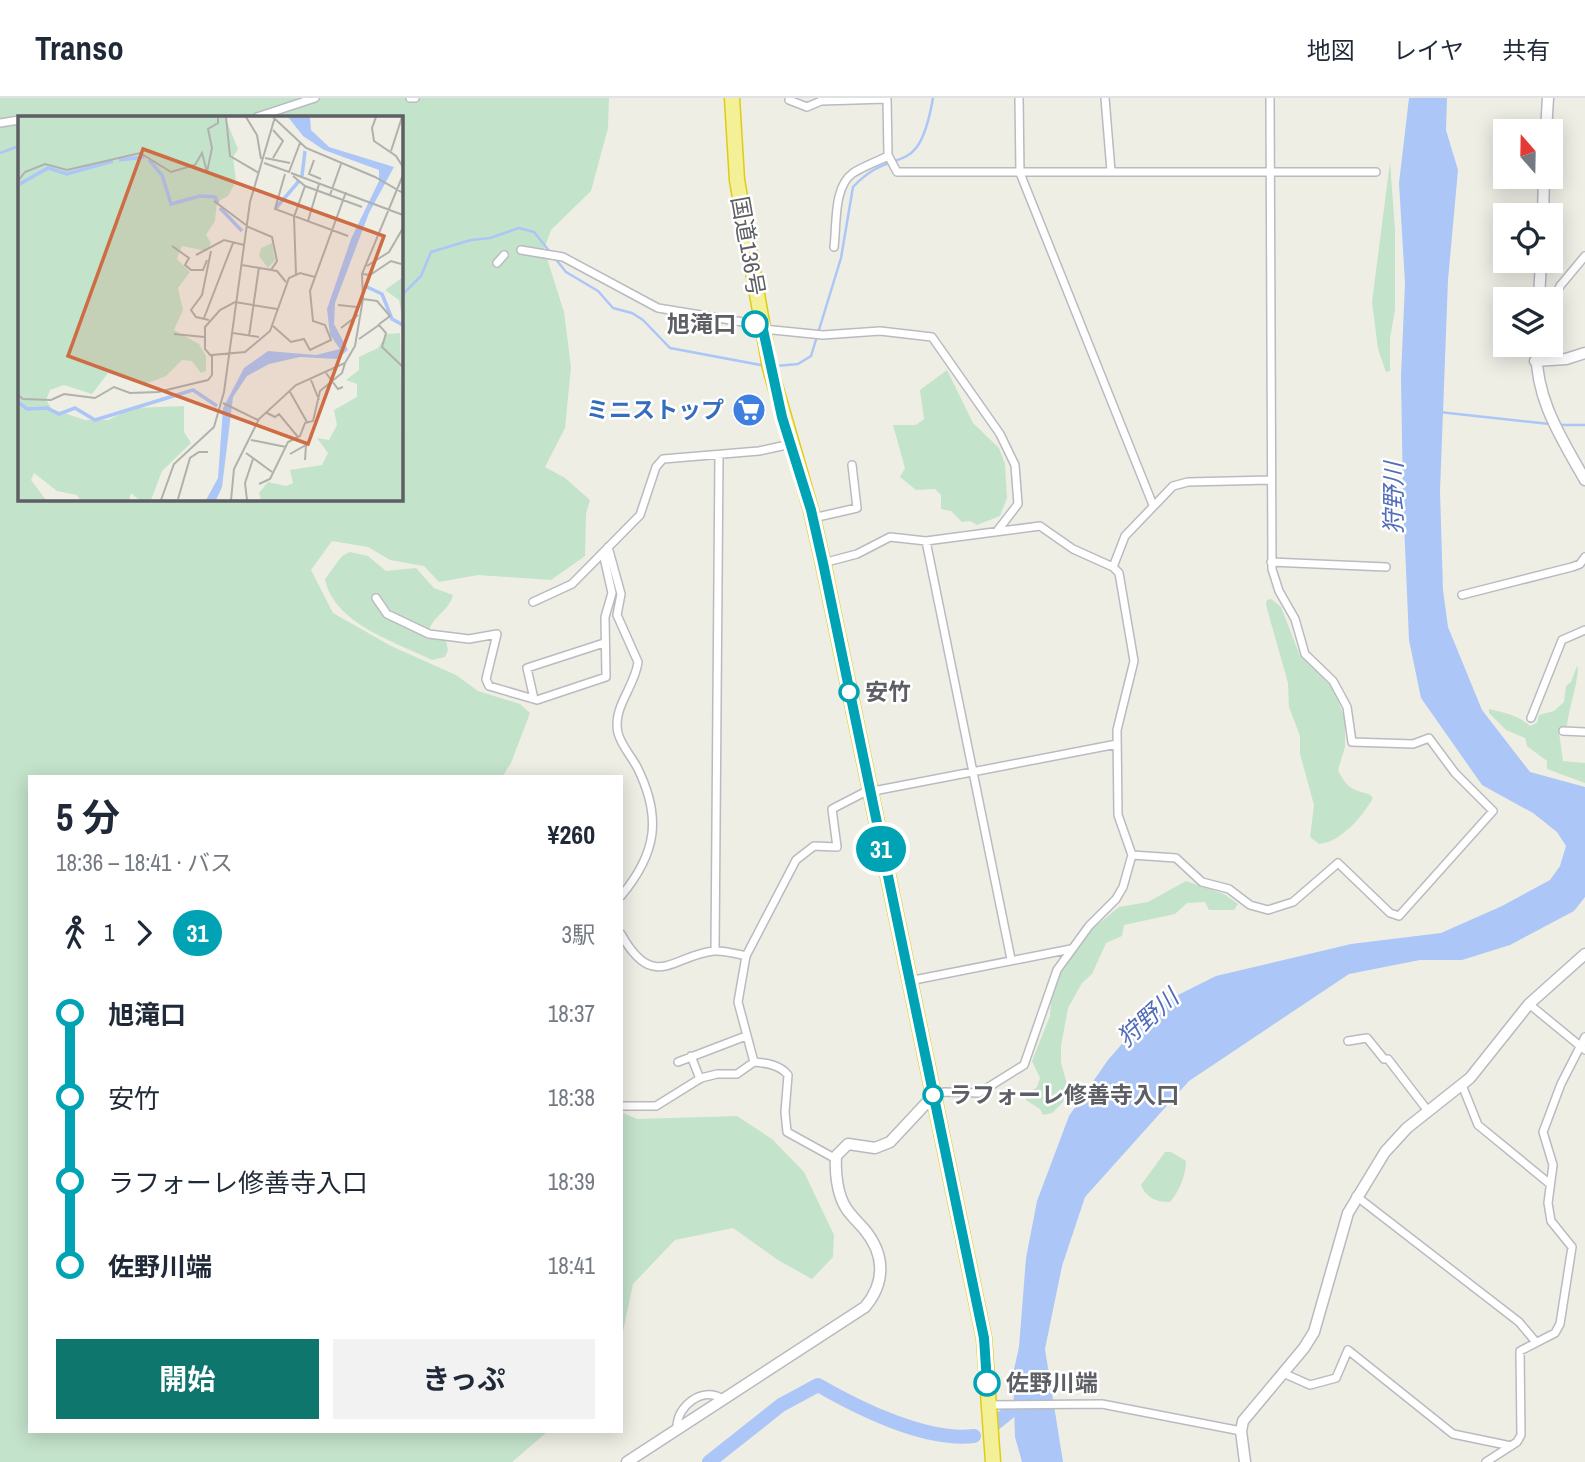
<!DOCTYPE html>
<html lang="ja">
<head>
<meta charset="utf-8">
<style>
  :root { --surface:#fff; --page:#f2f2f3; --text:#1f2937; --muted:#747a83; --line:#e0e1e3; --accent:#0f766e }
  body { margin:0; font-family:"Archivo Narrow","Noto Sans JP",sans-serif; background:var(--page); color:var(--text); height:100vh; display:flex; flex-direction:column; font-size:26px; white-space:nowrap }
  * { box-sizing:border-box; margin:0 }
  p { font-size:23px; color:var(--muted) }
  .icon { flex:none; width:38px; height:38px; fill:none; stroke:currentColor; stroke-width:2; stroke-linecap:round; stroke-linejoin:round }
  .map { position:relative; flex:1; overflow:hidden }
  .side { position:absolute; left:28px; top:677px; width:595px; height:658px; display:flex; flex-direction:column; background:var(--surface); border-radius:0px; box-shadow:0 4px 18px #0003 }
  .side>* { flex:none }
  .badge { padding:0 14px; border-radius:23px; font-size:24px; line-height:46px }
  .needle { width:46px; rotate:340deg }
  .controls { position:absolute; left:1493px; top:21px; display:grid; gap:14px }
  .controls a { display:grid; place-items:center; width:70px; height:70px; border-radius:0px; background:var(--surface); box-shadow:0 4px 18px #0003; font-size:35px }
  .map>.badge { position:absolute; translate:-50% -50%; box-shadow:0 0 0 4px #fff }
  .legs { display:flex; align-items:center; gap:10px; height:77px; padding:0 28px; font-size:23px }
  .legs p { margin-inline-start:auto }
  .headline { display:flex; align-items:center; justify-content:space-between; height:119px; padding:0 28px }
  h1 { font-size:38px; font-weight:700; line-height:52px }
  .button { display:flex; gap:14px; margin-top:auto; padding:14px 28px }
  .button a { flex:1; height:80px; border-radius:0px; background:var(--accent); color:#fff; font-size:28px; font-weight:700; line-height:80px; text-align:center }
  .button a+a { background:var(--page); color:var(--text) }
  ul { padding:0 28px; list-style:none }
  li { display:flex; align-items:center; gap:24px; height:84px; font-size:26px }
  li i { display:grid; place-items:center; width:10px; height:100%; margin:0 9px; background:currentColor }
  li i::after { content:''; width:18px; height:18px; margin:-9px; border:5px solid; border-radius:50%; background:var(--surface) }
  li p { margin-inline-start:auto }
  li:first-child i { background:linear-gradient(#0000 50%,currentColor 0) }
  li:last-child i { background:linear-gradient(currentColor 50%,#0000 0) }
  header { display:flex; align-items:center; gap:42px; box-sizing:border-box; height:98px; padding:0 35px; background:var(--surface); border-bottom:2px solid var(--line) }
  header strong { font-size:33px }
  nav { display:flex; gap:38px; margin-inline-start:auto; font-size:24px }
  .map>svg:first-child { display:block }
  .green { fill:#c4e3cb; fill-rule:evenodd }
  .water { fill:#acc6f7 }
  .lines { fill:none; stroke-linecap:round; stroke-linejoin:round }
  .stream { stroke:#acc6f7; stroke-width:2.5 }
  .river { stroke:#acc6f7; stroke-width:14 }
  .street-casing { stroke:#babbc0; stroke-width:10 }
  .secondary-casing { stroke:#b9bac0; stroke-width:13 }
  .highway-casing { stroke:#dfcc15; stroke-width:17 }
  .street { stroke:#fff; stroke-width:7 }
  .secondary { stroke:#fff; stroke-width:10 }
  .highway { stroke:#f3f097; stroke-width:14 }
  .line-1-casing { stroke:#fff; stroke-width:16 }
  .line-1 { stroke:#00a3b4; stroke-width:10 }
  .stop-1-dot { fill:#fff; stroke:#00a3b4; stroke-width:3.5 }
  .labels { text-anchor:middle; stroke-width:5; stroke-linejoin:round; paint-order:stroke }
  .street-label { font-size:23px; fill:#5d5f64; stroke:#fff }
  .stop-label { font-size:23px; font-weight:bold; fill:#5d5f64; stroke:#fff; text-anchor:start }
  .shop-label { font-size:23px; font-weight:bold; fill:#366cbe; stroke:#fff; text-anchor:end }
  .water-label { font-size:24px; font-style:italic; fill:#516cb9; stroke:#fff }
  .inset-river { fill:none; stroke:#acc6f7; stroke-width:3.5 }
  .inset-road { fill:none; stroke:#b0b1ad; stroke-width:2 }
  .view { fill:#ce6c44; fill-opacity:0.15; stroke:#ce6c44; stroke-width:3.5 }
  .inset-edge { fill:none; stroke:#5d5f64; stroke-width:3.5 }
</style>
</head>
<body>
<header>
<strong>Transo</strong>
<nav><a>地図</a><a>レイヤ</a><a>共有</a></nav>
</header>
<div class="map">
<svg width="1585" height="1364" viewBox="0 0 1585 1364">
  <rect width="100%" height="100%" fill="#eeeee5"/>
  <path class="green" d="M 0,0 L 609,0 L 608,30 L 591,93 L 551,132 L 544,151 L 564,214 L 571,269 L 565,330 L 545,369 L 565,380 L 590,402 L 586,416 L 585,458 L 551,482 L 478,477 L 439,484 L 424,468 L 390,462 L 368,449 L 332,443 L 311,472 L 333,515 L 391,548 L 456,577 L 478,593 L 520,606 L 530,615 L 511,665 L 502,679 L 30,679 L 30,1334 L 547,1334 L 512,1364 L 0,1364 ZM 19,19 L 401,19 L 401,401 L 19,401 Z
    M 1390,64 L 1395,132 L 1395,212 L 1390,240 L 1390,273 L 1386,274 L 1378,251 L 1372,204 Z
    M 947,272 L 973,325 L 999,350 L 1005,366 L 1007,400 L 1000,418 L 977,427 L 970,423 L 962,424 L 951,413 L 941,411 L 941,397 L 935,391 L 916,392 L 900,379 L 905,370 L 893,327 L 916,327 L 924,321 L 920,292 Z
    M 350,454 L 368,458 L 386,473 L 416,470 L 434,490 L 453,497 C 449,515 427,520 429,539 L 446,543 L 448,552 L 445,559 L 432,562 C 396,544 334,526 325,481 L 342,458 Z
    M 1271,501 L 1281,509 L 1300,558 L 1331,588 L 1337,600 L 1345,621 L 1345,649 L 1338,672 C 1346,689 1352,692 1369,696 L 1373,700 C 1362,719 1341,744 1319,746 L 1310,739 L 1314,707 L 1300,656 L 1300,638 L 1289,609 L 1288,585 L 1266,507 L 1267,502 Z
    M 1577,568 C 1581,574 1568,614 1567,628 L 1559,634 L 1563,663 L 1585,665 L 1585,685 L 1547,671 L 1547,663 L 1527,648 L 1525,640 L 1506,632 L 1489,615 L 1489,611 C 1505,615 1518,617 1530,628 L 1537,625 L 1539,617 L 1554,613 L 1564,604 L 1566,588 L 1571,584 Z
    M 1186,783 L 1224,796 L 1238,806 L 1234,812 L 1209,812 L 1205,804 L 1187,805 L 1175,816 L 1124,827 L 1122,838 L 1106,845 L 1092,876 L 1082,885 L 1068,910 L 1061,948 L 1061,965 L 1067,986 L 1063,1004 L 1052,1015 L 1043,1017 L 1040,1011 L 1026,1002 L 1026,997 L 1037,989 L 1040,980 L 1032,963 L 1050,918 L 1052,892 L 1060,875 L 1091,832 L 1119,809 L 1148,804 Z
    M 621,1014 L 637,1021 L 737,1018 L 772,1041 L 804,1074 L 834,1137 L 833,1159 L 812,1181 L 778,1162 L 733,1130 L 675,1142 L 633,1186 L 621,1243 Z
    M 1165,1054 L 1171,1054 L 1186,1063 C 1186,1077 1179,1094 1170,1104 C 1158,1105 1145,1099 1141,1087 Z"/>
  <path class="water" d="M 1409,0 L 1447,0 L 1446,32 L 1458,72 L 1448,182 L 1440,393 L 1443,492 L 1448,529 L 1482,612 L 1530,674 L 1585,689 L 1585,799 L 1574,813 L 1510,847 L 1462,862 L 1420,862 L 1349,876 L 1189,983 L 1085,1099 L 1062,1168 L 1045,1251 L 1063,1364 L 1022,1364 L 1015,1339 L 1013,1276 L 1019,1249 L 1026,1160 L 1037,1103 L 1069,1018 L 1108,962 L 1154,909 L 1216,878 L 1351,846 L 1441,835 L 1502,808 L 1550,782 L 1560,768 L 1566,748 L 1557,734 L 1533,715 L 1482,687 L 1421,600 L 1409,542 L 1403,401 L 1401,278 L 1405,185 L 1399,85 Z"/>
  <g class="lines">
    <path class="stream" d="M 0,55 L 19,48
      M 401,198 L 421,178 L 431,154 L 471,142 L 490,140 L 519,130 L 534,134 L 566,174 L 598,193 L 613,210 L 632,215 L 643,222 L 670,250 L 766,268
      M 776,268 L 798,266 L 811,258 L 841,160 L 853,89 C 895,44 918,86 933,0
      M 1439,314 L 1550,326
      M 1560,327 L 1585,327"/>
    <path class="river" d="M 992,1328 L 1028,1299
      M 709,1364 L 781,1307 L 818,1287 C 858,1310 926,1344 974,1338"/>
    <defs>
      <path id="street" d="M 410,0 L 415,0
        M 887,0 L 888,57 L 897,74 L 1376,74
        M 1019,0 L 1020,75 L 1153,407
        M 1105,0 L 1111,73
        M 789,2 L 807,9 L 821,3 L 887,1
        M 257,19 L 315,0
        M 0,25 L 19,22
        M 834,149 C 837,127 833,89 853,75 C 864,68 876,64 888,58
        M 521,152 L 563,159 L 658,210 L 761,227
        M 497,165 L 504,157
        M 1550,210 L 1560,188 L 1585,158
        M 763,231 L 823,237 L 880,233 L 932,239 L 1000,336 L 1015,367 L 1018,406 L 998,432
        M 813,420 L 857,410 L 852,367
        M 926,443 L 1011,861
        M 608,449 L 621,496 L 617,517 L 638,564 C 635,589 612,609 618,635 C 621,647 631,658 637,669 C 662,719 657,755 621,798
        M 1271,464 L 1386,469
        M 823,465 L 857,456 L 890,439 L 926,443 L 1040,428 L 1073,451 L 1113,469 L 1119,475 L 1134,563 L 1117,632 L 1118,717 L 1132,757 L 1123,789 L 1116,801 L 1089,828 L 1057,872 L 1024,967 L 979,995 L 944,994 L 934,997
        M 1113,469 L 1125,438 L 1173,388 L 1188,384 L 1270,382
        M 1462,497 L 1572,469 L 1580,466 L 1585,459
        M 376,500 L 387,516 L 429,536 L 469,541 L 497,536 L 486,581 L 489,588 L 537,602 L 606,579 L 605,519 L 612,495 L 603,455
        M 533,504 L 572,486 L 640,417 L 656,369 L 663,361 L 759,353 L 791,346
        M 534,601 L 527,570 L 604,545
        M 1531,620 L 1562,542 L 1585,532
        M 1563,633 L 1585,634
        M 1132,757 L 1176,760 L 1202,784 L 1229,791 L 1250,807 L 1268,812 L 1293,804 L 1338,765 L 1390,815 L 1399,818 L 1493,713 L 1455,675 L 1429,640 L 1413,646 L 1352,644 L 1347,609 L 1333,583 L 1305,556 L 1295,521 L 1279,493 L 1272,471 L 1270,0
        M 621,836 C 654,895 673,857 714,853 C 724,852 736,856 746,858
        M 715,853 L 719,357
        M 909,883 L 1071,851
        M 1529,906 L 1585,952
        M 1348,943 L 1367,940 L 1384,961 L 1388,961 L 1428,1013
        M 691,958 L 700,981
        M 678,964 L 746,938
        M 754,964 L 738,904 L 746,858 L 796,762 L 814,748 L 837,749 L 832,711 L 863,695 L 1117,646
        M 1462,987 L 1478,1027 L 1550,1086
        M 621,1008 L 656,1008 L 701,980 L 717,976 L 737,976 L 754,964 C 767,965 780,967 788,977 L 785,1014 L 787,1034 L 836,1061
        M 1356,1098 L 1519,1224 L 1535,1243
        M 1283,1275 L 1310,1287 L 1336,1280 L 1348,1252 L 1453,1336 L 1511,1348
        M 989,1307 L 1102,1306 L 1241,1333
        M 677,1329 C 677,1308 702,1289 721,1300
        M 1486,1364 L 1517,1344 L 1521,1337 L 1520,1253 L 1555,1235 L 1560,1226 L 1572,1149 L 1551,1123 L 1548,1105 L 1553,1067 L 1543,1034 L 1561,986 L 1585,939"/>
      <path id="secondary" d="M 1546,33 L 1548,0
        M 1543,117 L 1544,79
        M 1539,201 L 1541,163
        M 1537,247 C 1533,297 1561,340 1585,382
        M 1535,263 L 1566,261 L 1585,255
        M 627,1364 L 865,1209 C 886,1184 885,1156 864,1131 C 858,1124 851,1118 846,1110 C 837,1096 835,1074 836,1058 L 848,1046 L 875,1050 L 890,1044 L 933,998
        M 1245,1364 L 1241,1333 L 1243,1323 L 1304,1250 L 1314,1234 L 1348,1115 L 1385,1054 L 1407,1030 L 1470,980 L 1529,906 L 1585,856"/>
      <path id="highway" d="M 732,0 L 737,82 L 770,270 L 811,412 L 823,465 L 984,1240 L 993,1364"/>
    </defs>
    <use href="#street" class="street-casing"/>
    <use href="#secondary" class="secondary-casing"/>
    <use href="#highway" class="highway-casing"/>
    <use href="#street" class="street"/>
    <use href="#secondary" class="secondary"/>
    <use href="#highway" class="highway"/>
  </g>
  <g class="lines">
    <defs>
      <path id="line-1" d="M 755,226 L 762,227 L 782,319 L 811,412 L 823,465 L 984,1240 L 987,1285"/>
    </defs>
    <use href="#line-1" class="line-1-casing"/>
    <use href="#line-1" class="line-1"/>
  </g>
  <defs>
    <symbol id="supermarket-disc" viewBox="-11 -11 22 22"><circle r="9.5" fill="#3f7fe0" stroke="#fff"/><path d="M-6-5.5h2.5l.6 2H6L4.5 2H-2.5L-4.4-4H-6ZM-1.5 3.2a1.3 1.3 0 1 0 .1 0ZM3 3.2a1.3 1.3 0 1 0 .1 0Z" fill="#fff"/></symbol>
  </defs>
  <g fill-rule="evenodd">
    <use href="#supermarket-disc" x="730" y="293" width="38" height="38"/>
  </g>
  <g class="stop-1-dot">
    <circle cx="755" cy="226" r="12"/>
    <circle cx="849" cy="594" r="9"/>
    <circle cx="933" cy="997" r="9"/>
    <circle cx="987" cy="1285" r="12"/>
  </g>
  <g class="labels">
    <g class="street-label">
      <text transform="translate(748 148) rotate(80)" y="8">国道136号</text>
    </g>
    <g class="stop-label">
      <text x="736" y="234" text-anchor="end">旭滝口</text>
      <text x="865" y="602">安竹</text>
      <text x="949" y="1005">ラフォーレ修善寺入口</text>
      <text x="1006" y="1293">佐野川端</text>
    </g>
    <g class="shop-label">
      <text x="724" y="320">ミニストップ</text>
    </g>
    <g class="water-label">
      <text transform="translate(1394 400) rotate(-90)" y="8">狩野川</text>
      <text transform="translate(1148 920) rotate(-42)" y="8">狩野川</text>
    </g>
  </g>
  <g transform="translate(18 18)">
    <rect width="385" height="385" fill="#eeeee5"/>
    <path d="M 0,1 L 207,1 L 220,33 L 215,41 L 218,65 L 210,80 L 199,86 L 197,105 L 188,119 L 193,127 L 189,135 L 164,130 L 159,143 L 172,156 L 160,172 L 165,194 L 156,214 L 181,228 L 188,240 L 188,255 L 183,257 L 174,245 L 164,244 L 148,260 L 125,269 L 90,257 L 74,278 L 46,269 L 32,274 L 28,284 L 34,293 L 67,304 L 90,304 L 116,292 L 166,290 L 166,316 L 173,327 L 144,355 L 133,384 L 121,384 L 113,377 L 111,384 L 62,384 L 59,379 L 39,375 L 16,357 L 13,364 L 28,384 L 0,384 ZM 254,127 L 257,144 L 250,152 L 241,140 L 243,132 ZM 385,161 L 385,207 L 381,184 L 367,174 ZM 382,217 L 385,384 L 243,384 L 241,377 L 250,366 L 268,370 L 275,367 L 272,354 L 304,349 L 310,337 L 299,322 L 311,324 L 319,309 L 316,294 L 339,281 L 339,268 L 328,264 L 341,254 L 341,241 L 360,232 L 369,218 Z" fill="#c4e3cb"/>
    <path d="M 270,1 L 292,1 L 293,14 L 311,31 L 376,51 L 351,97 L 317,187 L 316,208 L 330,234 L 319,243 L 282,241 L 251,248 L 229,260 L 215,281 L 204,371 L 198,384 L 188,384 L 200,362 L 205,292 L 226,252 L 250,235 L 298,239 L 322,233 L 312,219 L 309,193 L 333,123 L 361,65 L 361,54 L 306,34 L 285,20 Z" fill="#acc6f7"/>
    <path class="inset-river" d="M 101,44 L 126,41M 131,44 L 144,59 L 153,88 L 182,80 L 197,81 L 200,87M 284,60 L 287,35M 0,69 L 30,52 L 49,58 L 95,45M 202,92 L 224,115M 258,92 L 281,65M 347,170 L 364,178 L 374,203 L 385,209M 0,286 L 9,293 L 29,292 L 41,298 L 57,292 L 77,304 L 175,274 L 199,290"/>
    <path class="inset-road" d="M 208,1 L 212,40 L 241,57M 228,1 L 239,19 L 243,43M 255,1 L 288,32 L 357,61 L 385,77M 358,1 L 354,12 L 356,25 L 378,40 L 385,51M 255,14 L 265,25 L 255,42M 373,35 L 384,1M 247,42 L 272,47M 296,44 L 291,58 L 303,63M 246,47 L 271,56 L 282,27M 273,57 L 385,99M 267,58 L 257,93 L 330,120M 275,60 L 287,70 L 344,91M 0,65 L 7,56 L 27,48 L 49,54 L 122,37 L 153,56 L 177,49 L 184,37 L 189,56 L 194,32 L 190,13 L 200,7 L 200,1M 312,79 L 323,48M 196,85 L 228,109M 290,105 L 301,68M 228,110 L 254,121 L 259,145 L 253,154M 154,130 L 171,142 L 167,149 L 173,154 L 185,154 L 189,144M 178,139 L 206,124 L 226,129M 224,149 L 259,155 L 268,166M 349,150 L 371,136 L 385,112M 278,158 L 276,101 L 287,70M 344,158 L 352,159 L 373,145 L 383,148M 345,183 L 359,185 L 372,200 L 360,209M 320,189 L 339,191 L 343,186M 186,202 L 215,127M 191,204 L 178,201 L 173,194 L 184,179 L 193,135M 255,210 L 273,226 L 286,223 L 292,234 L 313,224 L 307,209 L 295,205 L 292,175 L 328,76M 323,212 L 340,199M 215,217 L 241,221M 156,218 L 186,221M 231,220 L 241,151M 341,223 L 361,209 L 368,217 L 364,231 L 385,251M 193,240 L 187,233 L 187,211 L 202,194 L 217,186 L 259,193M 308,257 L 320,273 L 325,271M 293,264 L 301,284M 272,276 L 289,306M 0,279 L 5,283 L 33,284 L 46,278 L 77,282 L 96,271 L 112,277 L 140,276 L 190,264 L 194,259 L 194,239 L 227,236 L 252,215 L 271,162 L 282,157 L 297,161M 205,287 L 240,304M 249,297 L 257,301 L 261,298 L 280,321M 233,324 L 268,331M 228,337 L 254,356M 272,338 L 288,329 L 287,344M 241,368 L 252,363 L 270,326 L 282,320 L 287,307 L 295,305 L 302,275 L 324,257 L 327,247M 160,383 L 172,342 L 181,336 L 190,336M 143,384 L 156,348 L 196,311 L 206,276 L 232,86 L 257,1M 213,384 L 216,353 L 241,303 L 278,269 L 327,247 L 337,230 L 345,183 L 344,158 L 385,59M 229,384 L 227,367 L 235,343"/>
    <path class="view" d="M 125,33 L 366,120 L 290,328 L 50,240 Z"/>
    <rect width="385" height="385" class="inset-edge"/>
  </g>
</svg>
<div class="controls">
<a><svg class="needle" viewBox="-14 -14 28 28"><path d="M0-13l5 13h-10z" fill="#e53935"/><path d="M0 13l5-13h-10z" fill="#747a83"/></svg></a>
<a><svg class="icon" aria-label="locate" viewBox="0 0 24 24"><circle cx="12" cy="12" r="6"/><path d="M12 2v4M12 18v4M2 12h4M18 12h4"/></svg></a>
<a><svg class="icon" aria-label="layers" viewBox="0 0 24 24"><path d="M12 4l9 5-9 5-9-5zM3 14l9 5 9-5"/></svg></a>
</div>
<b class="badge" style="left:881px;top:751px;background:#00a3b4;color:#fff">31</b>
<section class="side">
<div class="headline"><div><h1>5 分</h1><p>18:36 – 18:41 · バス</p></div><b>¥260</b></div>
<div class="legs"><svg class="icon" aria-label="walk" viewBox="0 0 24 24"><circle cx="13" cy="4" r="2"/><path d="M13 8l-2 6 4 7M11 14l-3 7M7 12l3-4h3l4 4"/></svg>1<svg class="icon" aria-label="forward" viewBox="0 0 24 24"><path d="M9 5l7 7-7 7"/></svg><b class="badge" style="background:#00a3b4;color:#fff">31</b><p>3駅</p></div>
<ul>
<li><i style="color:#00a3b4"></i><b>旭滝口</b><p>18:37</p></li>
<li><i style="color:#00a3b4"></i><span>安竹</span><p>18:38</p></li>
<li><i style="color:#00a3b4"></i><span>ラフォーレ修善寺入口</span><p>18:39</p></li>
<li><i style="color:#00a3b4"></i><b>佐野川端</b><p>18:41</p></li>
</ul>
<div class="button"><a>開始</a><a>きっぷ</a></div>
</section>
</div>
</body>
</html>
